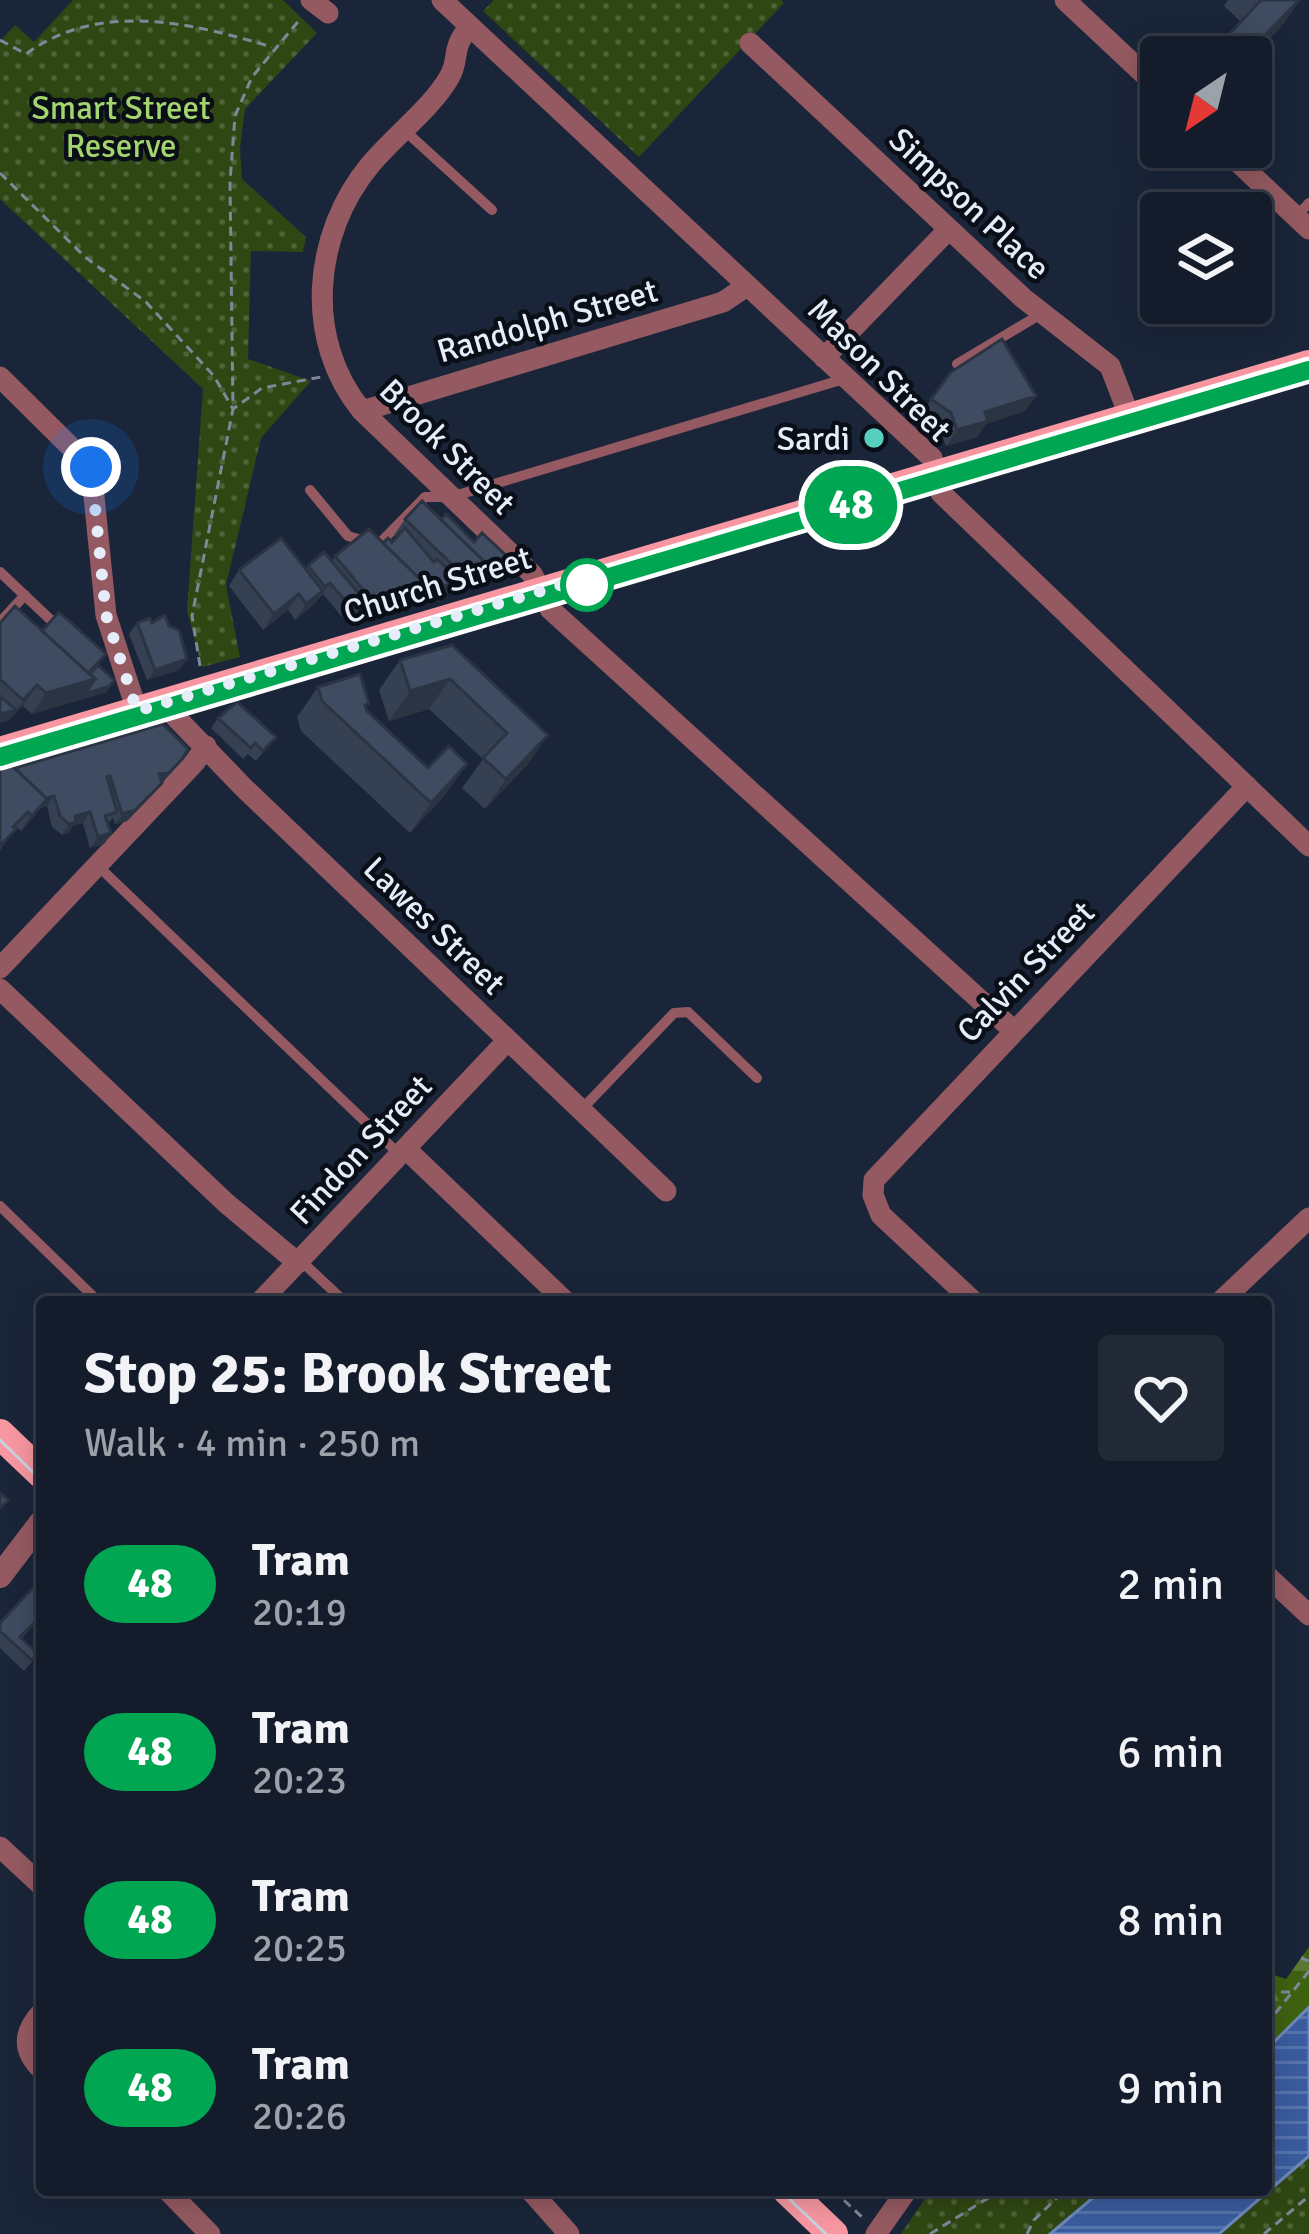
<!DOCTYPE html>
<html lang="en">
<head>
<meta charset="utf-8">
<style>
  :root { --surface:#141c2b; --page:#212937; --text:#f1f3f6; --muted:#9da1a9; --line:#333a47 }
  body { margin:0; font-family:Signika,sans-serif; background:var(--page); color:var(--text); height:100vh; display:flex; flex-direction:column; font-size:45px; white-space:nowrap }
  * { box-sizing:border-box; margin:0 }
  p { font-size:39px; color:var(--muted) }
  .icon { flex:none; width:66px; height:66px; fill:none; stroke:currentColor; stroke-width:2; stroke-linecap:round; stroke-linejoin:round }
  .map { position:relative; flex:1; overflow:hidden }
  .sheet { position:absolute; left:36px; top:1296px; width:1236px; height:900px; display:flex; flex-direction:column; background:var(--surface); border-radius:12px; box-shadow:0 6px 30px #0003,0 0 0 3px var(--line) }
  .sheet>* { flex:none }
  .badge { padding:0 24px; border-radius:39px; font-size:42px; line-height:78px }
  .needle { width:78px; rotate:215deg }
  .tools { position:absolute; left:1140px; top:36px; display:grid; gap:24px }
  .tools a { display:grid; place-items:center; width:132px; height:132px; border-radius:12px; background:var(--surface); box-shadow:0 6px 30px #0003,0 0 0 3px var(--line); font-size:60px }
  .you { position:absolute; width:60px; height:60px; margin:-30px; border:9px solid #fff; border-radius:50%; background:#1a73e8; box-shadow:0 0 0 18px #1a73e833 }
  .map>.badge { position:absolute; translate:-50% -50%; box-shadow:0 0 0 6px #fff }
  .round { display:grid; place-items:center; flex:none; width:126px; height:126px; border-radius:12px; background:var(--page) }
  .headline { display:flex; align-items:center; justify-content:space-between; height:204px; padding:0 48px }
  h1 { font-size:57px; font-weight:700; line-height:90px }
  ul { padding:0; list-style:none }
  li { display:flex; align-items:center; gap:36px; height:168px; padding:0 48px }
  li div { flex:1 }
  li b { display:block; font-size:45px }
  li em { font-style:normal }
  li .badge { min-width:132px; font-weight:700; text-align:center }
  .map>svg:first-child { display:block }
  .forest { fill:url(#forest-firs) }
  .park { fill:url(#park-dots) }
  .water { fill:url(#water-rules); stroke:#6d88ba; stroke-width:3 }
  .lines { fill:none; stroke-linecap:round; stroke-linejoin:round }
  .path { stroke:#7f8899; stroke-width:3; stroke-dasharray:9 6; stroke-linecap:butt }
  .service { stroke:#955a61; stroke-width:10 }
  .minor { stroke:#955a61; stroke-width:21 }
  .tertiary { stroke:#955a61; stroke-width:24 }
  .primary { stroke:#f897a1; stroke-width:30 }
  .tram { stroke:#cad3e1; stroke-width:3 }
  .wall { fill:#354053 }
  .shaded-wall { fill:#2b3443 }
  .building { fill:#3e4b60; stroke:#2b3443; stroke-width:3 }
  .line-casing { stroke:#fff; stroke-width:27 }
  .line { stroke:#00a651; stroke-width:18 }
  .walk { stroke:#e5edfa; stroke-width:12; stroke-dasharray:0 21.6 }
  .poi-dot { fill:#58cebf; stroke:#0a0f17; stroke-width:4.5 }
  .stop-dot { fill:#fff; stroke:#00a651; stroke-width:6 }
  .labels { text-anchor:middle; stroke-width:9; stroke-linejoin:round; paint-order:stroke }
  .park-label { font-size:33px; fill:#a2d56e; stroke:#0a0f17 }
  .street-label { font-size:33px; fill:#e5edfa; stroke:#0a0f17 }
  .poi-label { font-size:33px; fill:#e5edfa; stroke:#0a0f17; text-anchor:end }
</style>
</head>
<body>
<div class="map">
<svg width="1309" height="2234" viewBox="0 0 1309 2234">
  <defs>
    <pattern id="forest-firs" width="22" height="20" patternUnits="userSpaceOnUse" patternTransform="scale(3)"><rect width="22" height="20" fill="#3f6211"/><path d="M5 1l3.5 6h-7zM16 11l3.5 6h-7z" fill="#5b7935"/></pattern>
    <pattern id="park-dots" width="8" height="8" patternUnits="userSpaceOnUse" patternTransform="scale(3)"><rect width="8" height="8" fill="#2f4713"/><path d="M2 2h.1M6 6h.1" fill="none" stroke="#4d6236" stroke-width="1.8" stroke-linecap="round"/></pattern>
    <pattern id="water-rules" width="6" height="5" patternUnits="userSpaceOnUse" patternTransform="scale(3)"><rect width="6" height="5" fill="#3a5c9e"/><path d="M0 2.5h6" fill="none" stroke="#5674ac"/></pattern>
  </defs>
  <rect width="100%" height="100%" fill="#1a2539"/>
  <path class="forest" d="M 1309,1947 L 1309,2007 L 1266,2050 L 1266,1972 L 1286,1979 Z"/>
  <path class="park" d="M 73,0 L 283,0 L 317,33 L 245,109 L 240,148 L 242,179 L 306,237 L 303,252 L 251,251 L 248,359 L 311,381 L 261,438 L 226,585 L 240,657 L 202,667 L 187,610 L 203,389 L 0,199 L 0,41 L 15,25 L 34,42 Z
    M 494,0 L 781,0 L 784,3 L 639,157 L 483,11 Z
    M 1309,2156 L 1309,2234 L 1219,2234 Z
    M 931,2190 L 1102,2190 L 1050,2234 L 901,2234 Z"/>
  <path class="water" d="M 1309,2007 L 1309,2156 L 1219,2234 L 1050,2234 L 1102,2190 L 1266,2190 L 1266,2050 Z"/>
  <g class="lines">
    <path class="path" d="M 0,40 L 26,54 C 100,0 192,23 272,47
      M 0,173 L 85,257 L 146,302 L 214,376 L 233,409 L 262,388 L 321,377
      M 200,666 L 192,616 L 233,409 L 230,182 L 235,116 L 252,77 L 301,18
      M 1301,1958 L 1309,1961
      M 1266,1992 L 1290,1992
      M 1266,2025 L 1309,1971
      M 833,2190 L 863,2218
      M 930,2234 L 1001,2190
      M 1027,2234 L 1034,2220 L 1065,2190
      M 1264,2234 L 1309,2196"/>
    <path class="service" d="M 403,129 L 492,210
      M 1296,217 L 1309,203
      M 1251,218 L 1279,202
      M 1158,273 L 1161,271
      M 957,364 L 1041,314
      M 310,490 L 348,536 L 378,545 L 425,497 L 451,497 L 844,379
      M 0,572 L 55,624
      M 0,622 L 25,595
      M 97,865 L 400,1155
      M 581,1110 L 674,1013 L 688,1012 L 757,1078
      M 0,1206 L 99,1302
      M 300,1260 L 345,1302"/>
    <path class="minor" d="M 311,0 L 328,13
      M 442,0 L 932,458 L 941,493 L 1309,846
      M 1065,0 L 1161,90
      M 470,26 C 450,50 460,57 450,76 C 433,107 393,137 370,165 C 313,234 303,339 362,411 L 532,574 L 550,609 L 1013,1030
      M 750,43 L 1023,298 L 1110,366 L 1130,418
      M 1222,147 L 1309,229
      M 824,358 L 949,229
      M 0,377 L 91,467 L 106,615 L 137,711
      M 362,411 L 723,302 L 747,286
      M 163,704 L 244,788 L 666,1191
      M 0,968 L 195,762 L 206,746
      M 0,989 L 226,1203 L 298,1263
      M 406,1149 L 566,1302
      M 260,1302 L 508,1040
      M 974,1302 L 881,1215 L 873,1195 L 874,1180 L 1247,786
      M 1220,1302 L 1309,1218
      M 1266,1575 L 1309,1615
      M 0,1847 L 42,1886
      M 42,2012 C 23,2032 22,2050 42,2070
      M 167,2190 L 210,2234
      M 530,2190 L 569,2234
      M 876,2234 L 907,2190"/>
    <path class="tertiary" d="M 0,1576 L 42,1521"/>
    <path class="primary" d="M 0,752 L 1309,365
      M 0,1434 L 42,1474
      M 787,2190 L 833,2234"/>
    <path class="tram" d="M 0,746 L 1309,358
      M 0,1440 L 42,1481
      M 780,2190 L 826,2234"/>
  </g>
  <path class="wall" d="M 1228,0 L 1300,0 L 1281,27 L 1251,58 L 1212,57 L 1224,40 L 1241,22 L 1224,6 Z
    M 951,372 L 1036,396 L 1025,411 L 986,424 L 977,437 L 946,446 L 940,429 L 920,415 Z
    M 405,519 L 441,520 L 504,571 L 494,580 L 347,623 L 323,594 L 312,606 L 295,620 L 288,610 L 263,630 L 229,586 L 239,570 L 306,569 L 308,566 L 332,561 L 335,556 L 392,542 L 397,538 L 394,535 Z
    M 0,623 L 42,631 L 98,665 L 107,692 L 32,714 L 23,706 L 0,723 Z
    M 137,623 L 152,623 L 169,626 L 187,659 L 179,670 L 147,680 L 129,634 Z
    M 452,645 L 548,735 L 527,765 L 485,809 L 462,788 L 483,759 L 429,709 L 389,721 L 379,690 L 400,660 Z
    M 318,687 L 366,708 L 446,794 L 410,833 L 301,731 L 297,717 Z
    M 218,718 L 276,737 L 256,761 L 248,754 L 243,759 L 211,728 Z
    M 183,758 L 154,793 L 127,821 L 115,824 L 113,818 L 108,823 L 111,833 L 104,844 L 90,848 L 83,823 L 74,825 L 68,833 L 62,835 L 52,827 L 47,806 L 41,808 L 21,831 L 17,827 L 0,850 L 0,769 Z
    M 42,1578 L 42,1623 L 38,1619 L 22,1639 L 33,1649 L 42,1651 L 24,1671 L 0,1648 L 0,1623 Z"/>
  <path class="shaded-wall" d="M 1300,0 L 1281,27 L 1251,58 L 1244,57 Z
    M 1036,396 L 1025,411 L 986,424 L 977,437 L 946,446 L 957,430 L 985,412 Z
    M 511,560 L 494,580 L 417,602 L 425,592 L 460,581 L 464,576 Z
    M 330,583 L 312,606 L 295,620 L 306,604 Z
    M 428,587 L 417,602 L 347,623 L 355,612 L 371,608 L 374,603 Z
    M 299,594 L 288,610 L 263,630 L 274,614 Z
    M 106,654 L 95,670 L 95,679 L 110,686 L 107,692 L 32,714 L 46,693 Z
    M 187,659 L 179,670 L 147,680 L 155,670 Z
    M 450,679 L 429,709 L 389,721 L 410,691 Z
    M 37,685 L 23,706 L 8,721 L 0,723 L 0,714 L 16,710 Z
    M 548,735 L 527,765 L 485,809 L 506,779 Z
    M 183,758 L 154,793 L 127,821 L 115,824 L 159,774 Z
    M 467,764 L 446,794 L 410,833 L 431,803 Z
    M 54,796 L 47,806 L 41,808 L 21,831 L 39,800 Z
    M 90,812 L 83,823 L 74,825 L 68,833 L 62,835 L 75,816 Z
    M 111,833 L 104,844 L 90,848 L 98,837 Z"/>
  <path class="building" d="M 1261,0 L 1299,0 L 1244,57 L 1242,57 L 1224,40 Z
    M 1002,339 L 1036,396 L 985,412 L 988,421 L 957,430 L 951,413 L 931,399 L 951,372 Z
    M 422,501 L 491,568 L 464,576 L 405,519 Z
    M 446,514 L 474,542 L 482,533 L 511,560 L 502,570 L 488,573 L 491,568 L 441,520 Z
    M 405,528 L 434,562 L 437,559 L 460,581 L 425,592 L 428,587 L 383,543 L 388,538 L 392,542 Z
    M 369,529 L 428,587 L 374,603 L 335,556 Z
    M 281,538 L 323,591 L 306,604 L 299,594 L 274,614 L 239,570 Z
    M 324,552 L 371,608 L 355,612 L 330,583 L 325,587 L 308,566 Z
    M 15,606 L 95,679 L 46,693 L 37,685 L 23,700 L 0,679 L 0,623 Z
    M 59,612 L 106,654 L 88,673 L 42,631 Z
    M 165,615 L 169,626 L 179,630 L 187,659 L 155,670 L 137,623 L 150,618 L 152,623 Z
    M 452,645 L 548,735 L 506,779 L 483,758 L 507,733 L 450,679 L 410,691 L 400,660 Z
    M 98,665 L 114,680 L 110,686 L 85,694 L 95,679 L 90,674 Z
    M 360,674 L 369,704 L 365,705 L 367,711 L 428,768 L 449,746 L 467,764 L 431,803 L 322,701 L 318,687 Z
    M 0,696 L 16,710 L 0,714 Z
    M 237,702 L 276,737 L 263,751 L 255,743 L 251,748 L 218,718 Z
    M 163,724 L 188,749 L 183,758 L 169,773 L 159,774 L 162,783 L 135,810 L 122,814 L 110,776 L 107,777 L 117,812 L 105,816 L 111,833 L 98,837 L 90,812 L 75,816 L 76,822 L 69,824 L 60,816 L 54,796 L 46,798 L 15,768 Z
    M 11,765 L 47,799 L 32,816 L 28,812 L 13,827 L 16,829 L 0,846 L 0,769 Z
    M 0,1493 L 8,1500 L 0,1508 Z
    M 42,1578 L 42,1608 L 38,1613 L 41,1616 L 20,1637 L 33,1649 L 42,1642 L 42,1649 L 32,1660 L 0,1631 L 0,1623 Z"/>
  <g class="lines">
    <defs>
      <path id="line" d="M 0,757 L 1309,370"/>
    </defs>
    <use href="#line" class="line-casing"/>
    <use href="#line" class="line"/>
    <path class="walk" d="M 91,467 L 106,615 L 137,711 L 585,578 L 587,585"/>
  </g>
  <circle class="poi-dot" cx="874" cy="438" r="12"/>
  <circle class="stop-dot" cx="587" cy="585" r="24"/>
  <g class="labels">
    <g class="park-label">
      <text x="121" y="119">Smart Street<tspan x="121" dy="38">Reserve</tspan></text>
    </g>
    <g class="street-label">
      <text transform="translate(970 203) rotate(43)" y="12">Simpson Place</text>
      <text transform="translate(547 320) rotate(-16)" y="12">Randolph Street</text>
      <text transform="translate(880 369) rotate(45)" y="12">Mason Street</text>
      <text transform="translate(448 446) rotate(45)" y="12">Brook Street</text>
      <text transform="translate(437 584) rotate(-17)" y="12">Church Street</text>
      <text transform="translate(435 925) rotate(44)" y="12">Lawes Street</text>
      <text transform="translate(1025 971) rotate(-46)" y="12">Calvin Street</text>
      <text transform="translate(360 1149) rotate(-47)" y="12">Findon Street</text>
    </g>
    <g class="poi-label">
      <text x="850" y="450">Sardi</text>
    </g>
  </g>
</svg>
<div class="tools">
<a><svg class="needle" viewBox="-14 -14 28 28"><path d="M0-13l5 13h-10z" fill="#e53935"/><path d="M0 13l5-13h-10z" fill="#9da1a9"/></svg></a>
<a><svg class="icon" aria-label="layers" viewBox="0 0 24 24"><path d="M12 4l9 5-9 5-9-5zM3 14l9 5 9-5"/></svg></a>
</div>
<div class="you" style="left:91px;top:467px"></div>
<b class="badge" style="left:851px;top:505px;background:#00a651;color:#fff">48</b>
<section class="sheet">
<div class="headline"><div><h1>Stop 25: Brook Street</h1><p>Walk · 4 min · 250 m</p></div><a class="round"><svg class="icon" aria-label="heart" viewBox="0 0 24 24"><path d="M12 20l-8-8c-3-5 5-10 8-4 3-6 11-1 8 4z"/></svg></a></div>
<ul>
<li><span class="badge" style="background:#00a651;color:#fff">48</span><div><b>Tram</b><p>20:19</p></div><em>2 min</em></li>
<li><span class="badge" style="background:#00a651;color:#fff">48</span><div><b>Tram</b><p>20:23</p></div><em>6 min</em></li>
<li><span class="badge" style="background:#00a651;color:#fff">48</span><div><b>Tram</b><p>20:25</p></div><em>8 min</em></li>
<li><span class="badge" style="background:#00a651;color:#fff">48</span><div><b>Tram</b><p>20:26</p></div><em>9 min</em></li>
</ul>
</section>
</div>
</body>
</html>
